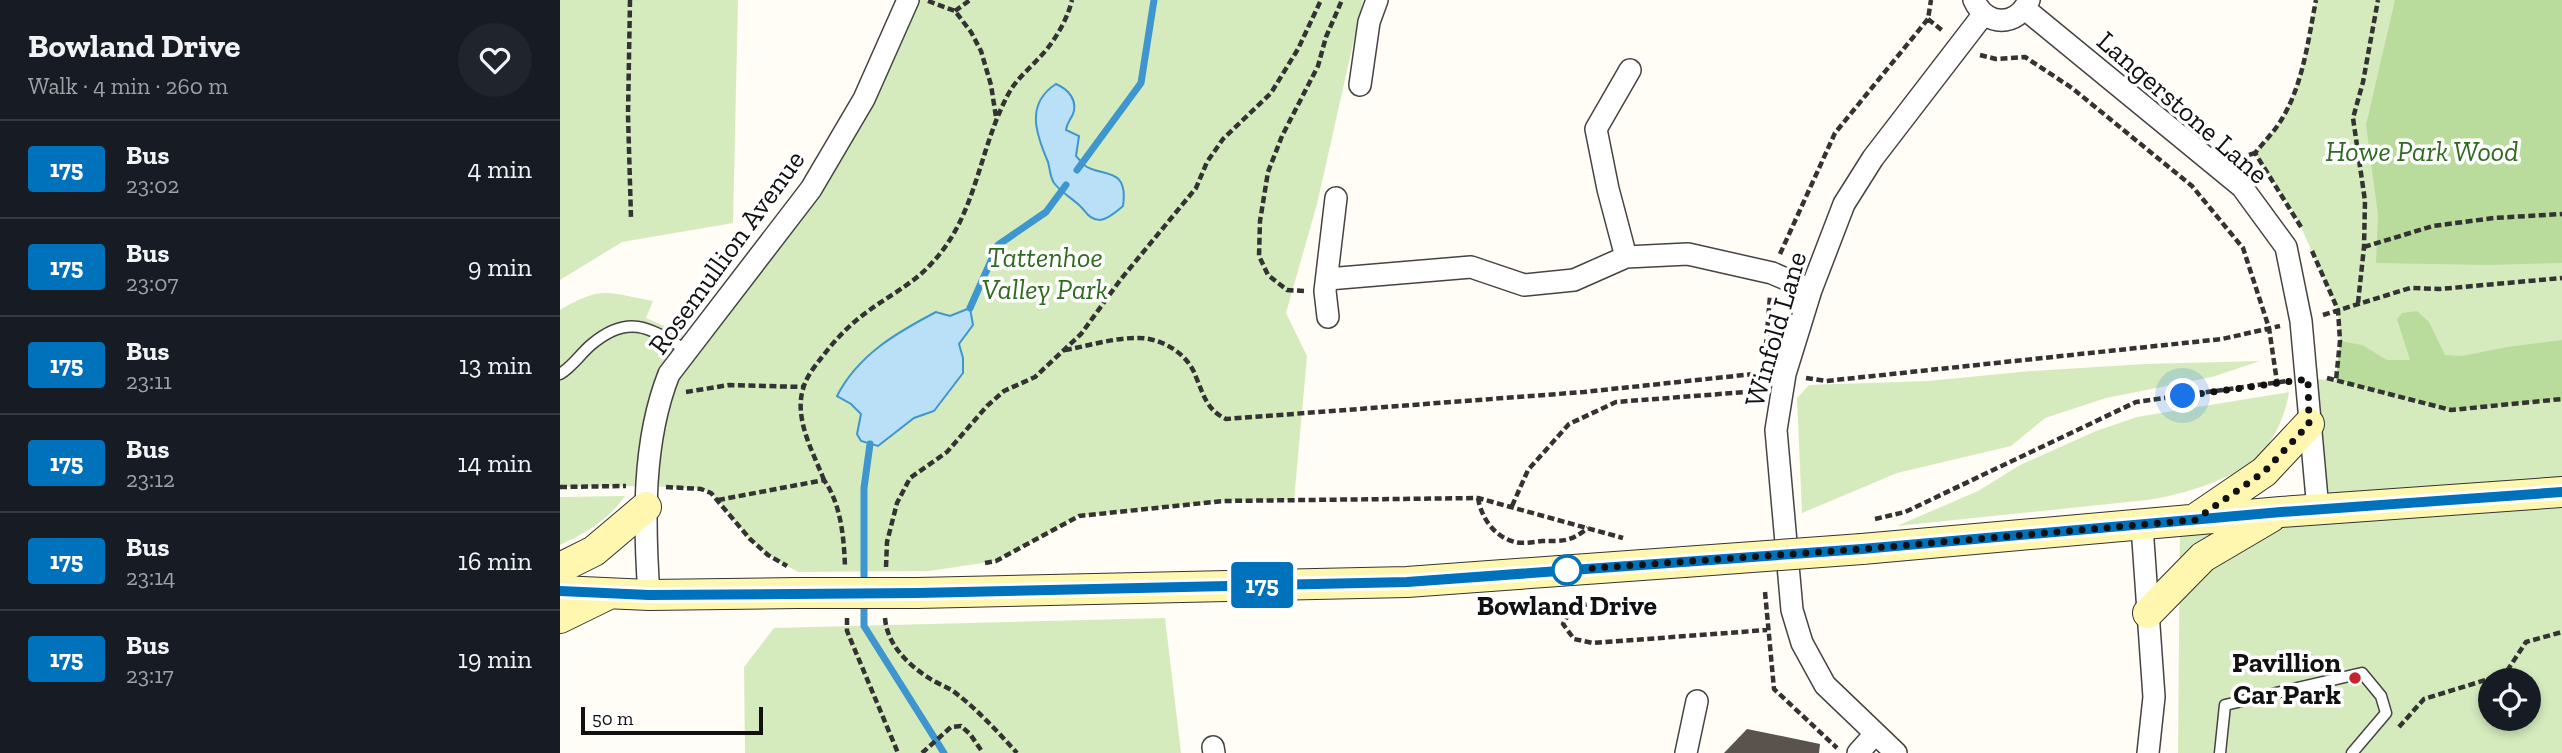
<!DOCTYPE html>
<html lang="en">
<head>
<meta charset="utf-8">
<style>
  :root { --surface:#171b24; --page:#20242c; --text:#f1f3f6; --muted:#9ea1a6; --line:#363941 }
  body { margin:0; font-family:"Zilla Slab",serif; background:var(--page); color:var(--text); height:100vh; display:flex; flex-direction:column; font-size:26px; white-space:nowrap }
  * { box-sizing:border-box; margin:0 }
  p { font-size:23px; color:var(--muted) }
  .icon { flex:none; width:38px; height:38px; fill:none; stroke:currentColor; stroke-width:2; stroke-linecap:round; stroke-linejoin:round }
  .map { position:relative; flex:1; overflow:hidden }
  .panel { display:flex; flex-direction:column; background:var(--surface); width:560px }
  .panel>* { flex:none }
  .badge { padding:0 14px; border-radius:5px; font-size:24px; line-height:46px }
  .tools { position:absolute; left:1918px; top:668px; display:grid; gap:14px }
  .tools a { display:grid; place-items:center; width:63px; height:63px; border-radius:50%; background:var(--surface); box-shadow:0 4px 10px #0003; font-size:35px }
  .scale { position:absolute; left:21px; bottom:18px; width:182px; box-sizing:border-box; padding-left:7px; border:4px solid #111; border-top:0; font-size:19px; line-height:24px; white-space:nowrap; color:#111; -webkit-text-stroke:5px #fff; paint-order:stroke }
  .you { position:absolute; width:35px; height:35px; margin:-18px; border:5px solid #fff; border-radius:50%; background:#1a73e8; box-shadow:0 0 0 10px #1a73e833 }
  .map>.badge { position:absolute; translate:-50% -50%; box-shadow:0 0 0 4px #fff }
  .round { display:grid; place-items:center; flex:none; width:74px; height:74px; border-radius:37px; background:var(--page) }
  .overview { display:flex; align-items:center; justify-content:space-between; height:119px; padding:0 28px }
  h1 { font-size:33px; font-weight:800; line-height:52px }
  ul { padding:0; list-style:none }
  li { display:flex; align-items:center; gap:21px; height:98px; padding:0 28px; border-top:2px solid var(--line) }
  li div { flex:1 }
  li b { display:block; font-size:26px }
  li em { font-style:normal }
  li .badge { min-width:77px; font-weight:700; text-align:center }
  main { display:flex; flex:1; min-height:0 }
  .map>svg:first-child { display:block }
  .green { fill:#d5ebbd; fill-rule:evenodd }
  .forest { fill:#b9dc9c }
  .water { fill:#b9e0f7; stroke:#3f96cf; stroke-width:2 }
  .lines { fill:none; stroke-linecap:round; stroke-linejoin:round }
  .stream { stroke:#3f96cf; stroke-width:7 }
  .building { fill:#5a524d }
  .lane-casing { stroke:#444; stroke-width:13 }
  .street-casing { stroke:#444; stroke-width:24 }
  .secondary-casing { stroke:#333; stroke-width:32 }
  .path { stroke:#333; stroke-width:4.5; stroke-dasharray:7 3.5; stroke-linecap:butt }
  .lane { stroke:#fff; stroke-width:10 }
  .street { stroke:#fff; stroke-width:21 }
  .secondary { stroke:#fff6b0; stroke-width:30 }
  .secondary-bridge-casing { stroke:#333; stroke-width:32; stroke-linecap:butt }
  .secondary-bridge { stroke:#fff6b0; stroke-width:30 }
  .line-casing { stroke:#fff; stroke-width:16 }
  .line { stroke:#0072bc; stroke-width:10 }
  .walk { stroke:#111; stroke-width:7; stroke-dasharray:0 12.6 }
  .stop-dot { fill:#fff; stroke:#0072bc; stroke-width:3.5 }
  .poi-dot { fill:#c4262e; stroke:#fff; stroke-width:2.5 }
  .labels { text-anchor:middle; stroke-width:7; stroke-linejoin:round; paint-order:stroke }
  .street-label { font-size:28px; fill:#111; stroke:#fff }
  .park-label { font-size:28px; font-style:italic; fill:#2f6b1f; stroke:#fff }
  .stop-label { font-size:28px; font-weight:bold; fill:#111; stroke:#fff }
  .poi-label { font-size:28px; font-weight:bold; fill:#111; stroke:#fff; text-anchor:end }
</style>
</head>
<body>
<main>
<section class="panel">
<div class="overview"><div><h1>Bowland Drive</h1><p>Walk · 4 min · 260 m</p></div><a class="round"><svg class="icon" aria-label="heart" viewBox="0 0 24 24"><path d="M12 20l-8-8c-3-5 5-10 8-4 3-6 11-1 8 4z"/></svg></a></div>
<ul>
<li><span class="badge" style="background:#0072bc;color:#fff">175</span><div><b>Bus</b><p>23:02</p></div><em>4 min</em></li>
<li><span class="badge" style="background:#0072bc;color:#fff">175</span><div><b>Bus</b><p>23:07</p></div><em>9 min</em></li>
<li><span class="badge" style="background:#0072bc;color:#fff">175</span><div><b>Bus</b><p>23:11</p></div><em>13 min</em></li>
<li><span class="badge" style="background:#0072bc;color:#fff">175</span><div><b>Bus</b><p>23:12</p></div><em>14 min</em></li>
<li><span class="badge" style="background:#0072bc;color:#fff">175</span><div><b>Bus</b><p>23:14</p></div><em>16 min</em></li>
<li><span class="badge" style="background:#0072bc;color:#fff">175</span><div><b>Bus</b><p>23:17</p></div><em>19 min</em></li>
</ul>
</section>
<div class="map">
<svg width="2002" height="753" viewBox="0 0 2002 753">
  <rect width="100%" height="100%" fill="#fffdf5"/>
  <path class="green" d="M 0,0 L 178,0 L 173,223 L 62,242 L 0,280 Z
    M 348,0 L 803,0 L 757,204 L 726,313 L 747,356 L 734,500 L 663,501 L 519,516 L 436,561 L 369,571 L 238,572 L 208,555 L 190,539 L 158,500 L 151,493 L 141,489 L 88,486 L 0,487 L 0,310 C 43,285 47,293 93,301 L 86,318 L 118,332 L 132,342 L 251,189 Z
    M 1756,0 L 2002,0 L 2002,492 L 1758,510 L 1747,379 L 1776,380 L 1780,341 L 1778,310 L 1736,216 L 1695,153 C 1703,143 1713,133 1720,122 C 1743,86 1748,41 1756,0 Z
    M 1700,361 L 1652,377 L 1546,398 L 1485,418 L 1451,446 L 1337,473 L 1242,513 L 1237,398 L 1249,385 L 1368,381 L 1471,371 L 1585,364 Z
    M 1729,392 C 1726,414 1716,435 1703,452 C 1683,477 1618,496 1587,500 L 1337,526 L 1418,491 L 1460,465 L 1536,431 L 1577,417 Z
    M 65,496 C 48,520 26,533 0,545 L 0,497 Z
    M 2002,505 L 2002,753 L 1618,753 L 1620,522 ZM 1930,681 L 1969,681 L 1969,719 L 1930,719 Z
    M 605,618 L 621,753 L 185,753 L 184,667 L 214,628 Z"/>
  <path class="forest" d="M 1835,0 L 2002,0 L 2002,263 L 1928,265 L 1816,263 L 1818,215 L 1806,125 Z
    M 1857,311 L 1869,322 L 1885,355 L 1902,356 L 1947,347 L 2002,340 L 2002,399 L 1891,410 L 1776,380 L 1780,341 L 1802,345 L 1827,360 L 1850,360 L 1837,319 L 1842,313 Z"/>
  <path class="water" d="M 496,84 C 508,89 518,100 513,114 C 510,121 507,122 506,130 L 519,136 L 516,156 C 519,159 521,162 524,165 C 541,178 569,165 563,206 C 557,211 549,219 540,220 C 529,220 526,211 519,205 C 510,197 501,192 494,183 C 490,177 490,169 488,162 C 476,134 465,104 496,84 Z
    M 410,308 L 413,325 L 399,344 L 403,358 L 403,373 L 374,411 L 354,418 L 318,446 L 301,441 L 297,434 L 301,414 L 291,404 L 277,396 C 298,355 336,333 376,312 L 390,316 Z"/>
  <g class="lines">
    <path class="stream" d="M 517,170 L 581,83 L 594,0
      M 410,308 L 438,245 L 486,212 L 506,185
      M 304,586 L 304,488 L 310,444
      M 304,598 L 304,626 L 384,753"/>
  </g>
  <path class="building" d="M 1187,729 L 1260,744 L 1259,753 L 1164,753 Z"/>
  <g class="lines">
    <defs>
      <path id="lane" d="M 0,374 C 13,366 20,354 32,344 C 69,313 90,328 126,350
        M 1660,753 L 1665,705 L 1802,673 L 1821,696 L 1826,713 L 1792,753"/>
      <path id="street" d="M 1414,0 C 1426,27 1457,27 1469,0
        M 1465,9 L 1682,187 L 1726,247 L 1741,321 L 1758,510
        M 800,85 L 809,22 L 817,0
        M 1066,257 L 1048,189 L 1036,129 L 1070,70
        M 768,279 L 911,267 L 964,285 L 1014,280 L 1066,257 L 1128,254 L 1212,273 L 1251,290
        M 768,317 L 765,291 L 776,198
        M 1582,526 L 1594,697 L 1588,753
        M 89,595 C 84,523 82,442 109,374 L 251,189 L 304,99 L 348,0
        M 653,747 L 654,753
        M 1126,753 L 1137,701
        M 1298,753 L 1315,734
        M 1336,753 L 1265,685 L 1242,643 L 1232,610 L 1216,430 L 1225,374 L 1251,290 L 1284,204 L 1313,158 L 1423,15"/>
      <path id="secondary" d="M 1638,517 L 1704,472 L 1749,424
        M 1302,549 L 1721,512 L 2002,492
        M 0,568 L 34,551 L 86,507
        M 0,591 L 89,595 L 237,593
        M 357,593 L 847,582 L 1124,562
        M 1588,613 L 1643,557 L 1711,517
        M 0,618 L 47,595"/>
    </defs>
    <use href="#lane" class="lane-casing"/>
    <use href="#street" class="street-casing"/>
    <use href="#secondary" class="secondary-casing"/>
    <path class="path" d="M 70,0 L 68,115 L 71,218
      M 368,1 L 395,11 L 411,32 L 421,51 L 431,85 L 436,117
      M 395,11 L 410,0
      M 1368,19 L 1384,32
      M 1420,55 L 1436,59 L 1465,57 L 1512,88 L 1632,186 L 1683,248 L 1709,328 L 1717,382
      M 1679,158 L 1695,153
      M 1741,227 L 1695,153 C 1703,143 1713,133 1720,122 C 1743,86 1748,41 1756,0
      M 1804,247 L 1873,226 L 1934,218 L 2002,214
      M 1752,251 L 1778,310 L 1780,341 L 1776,380
      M 1220,254 L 1275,133 L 1368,19 L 1371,0
      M 744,291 L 727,290 L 708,275 L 699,256 L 700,221 L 708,172 L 722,136 L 758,66 L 766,37 L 782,0
      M 1798,303 L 1804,247 L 1805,201 L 1793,118 L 1803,82 L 1818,0
      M 1763,315 L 1850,288 L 1880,289 L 2002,278
      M 505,350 C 528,346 553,338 576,338 C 600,337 628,353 636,377 C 644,396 647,410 666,419 L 1024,392 L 1203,373
      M 1205,357 L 1210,296
      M 1246,378 L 1266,381 L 1662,339 L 1720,326
      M 1767,378 L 1891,410 L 2002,399
      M 126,392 L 169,385 L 243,387
      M 264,480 C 253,452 234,419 243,389 C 246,377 255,366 262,357 C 275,340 290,324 307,312 C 328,296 353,284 371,264 C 418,215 418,148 450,91 C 457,79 468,70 478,59 C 493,44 507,21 512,0
      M 0,487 L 66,486
      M 106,487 L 141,489 L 151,493 L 190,539 L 208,555 L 227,566
      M 918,498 C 921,517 934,537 955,542 C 963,544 973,542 982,541 C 1004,541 1010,542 1028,528
      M 158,500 L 264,480 C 281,504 284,538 285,567
      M 952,506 L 968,470 L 1009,424 L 1056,402 L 1199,391
      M 1315,519 L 1345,512 L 1576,402 L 1727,381
      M 425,563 L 436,561 L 519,516 L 663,501 L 918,498 L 1063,538
      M 326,567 L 327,542 L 337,503 L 350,478 L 387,452 L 427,406 L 444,391 L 475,377 L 521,334 L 561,279 L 636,188 L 647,162 L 663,139 L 711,93 L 738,49 L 761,0
      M 1205,592 L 1214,689 L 1277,748
      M 1047,599 L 1012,608 L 1003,624 L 1014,639 L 1033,643 L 1207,630
      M 287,618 L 287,631 L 338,753
      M 325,618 C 327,644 347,664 369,678 C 376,683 385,686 393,691 C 417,709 437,731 457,753
      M 1839,727 L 1864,699 L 1945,674 L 1966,642 L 2002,632
      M 362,753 L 391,727 L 401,726 L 410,734 L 423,753"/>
    <use href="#lane" class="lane"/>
    <use href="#street" class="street"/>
    <use href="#secondary" class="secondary"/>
    <defs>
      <path id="secondary-bridge" d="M 1124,562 L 1302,549
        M 237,593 L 357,593"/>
    </defs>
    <use href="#secondary-bridge" class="secondary-bridge-casing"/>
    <use href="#secondary-bridge" class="secondary-bridge"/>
  </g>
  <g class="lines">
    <defs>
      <path id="line" d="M 0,591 L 89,595 L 357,593 L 847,582 L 1302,549 L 1721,512 L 2002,492"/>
    </defs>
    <use href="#line" class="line-casing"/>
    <use href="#line" class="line"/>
    <path class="walk" d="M 1007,570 L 1302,549 L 1635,520 L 1704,472 L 1749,424 L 1748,379 L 1623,396"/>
  </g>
  <circle class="stop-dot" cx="1007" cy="570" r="14"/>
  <circle class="poi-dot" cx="1795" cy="678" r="7"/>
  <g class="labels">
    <g class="street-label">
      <text transform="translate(1623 107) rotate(41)" y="10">Langerstone Lane</text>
      <text transform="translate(166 252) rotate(-54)" y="10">Rosemullion Avenue</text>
      <text transform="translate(1215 329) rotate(-74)" y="10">Winfold Lane</text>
    </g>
    <g class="park-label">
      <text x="1862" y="161">Howe Park Wood</text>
      <text x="485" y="267">Tattenhoe<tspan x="485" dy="32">Valley Park</tspan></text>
    </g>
    <g class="stop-label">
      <text x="1007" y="615">Bowland Drive</text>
    </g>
    <g class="poi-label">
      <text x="1781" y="672">Pavillion<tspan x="1781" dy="32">Car Park</tspan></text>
    </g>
  </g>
</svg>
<div class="tools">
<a><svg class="icon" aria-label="locate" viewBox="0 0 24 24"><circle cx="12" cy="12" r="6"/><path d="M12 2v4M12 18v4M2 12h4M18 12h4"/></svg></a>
</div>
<div class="scale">50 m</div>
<div class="you" style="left:1623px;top:396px"></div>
<b class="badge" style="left:702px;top:585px;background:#0072bc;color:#fff">175</b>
</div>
</main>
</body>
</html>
